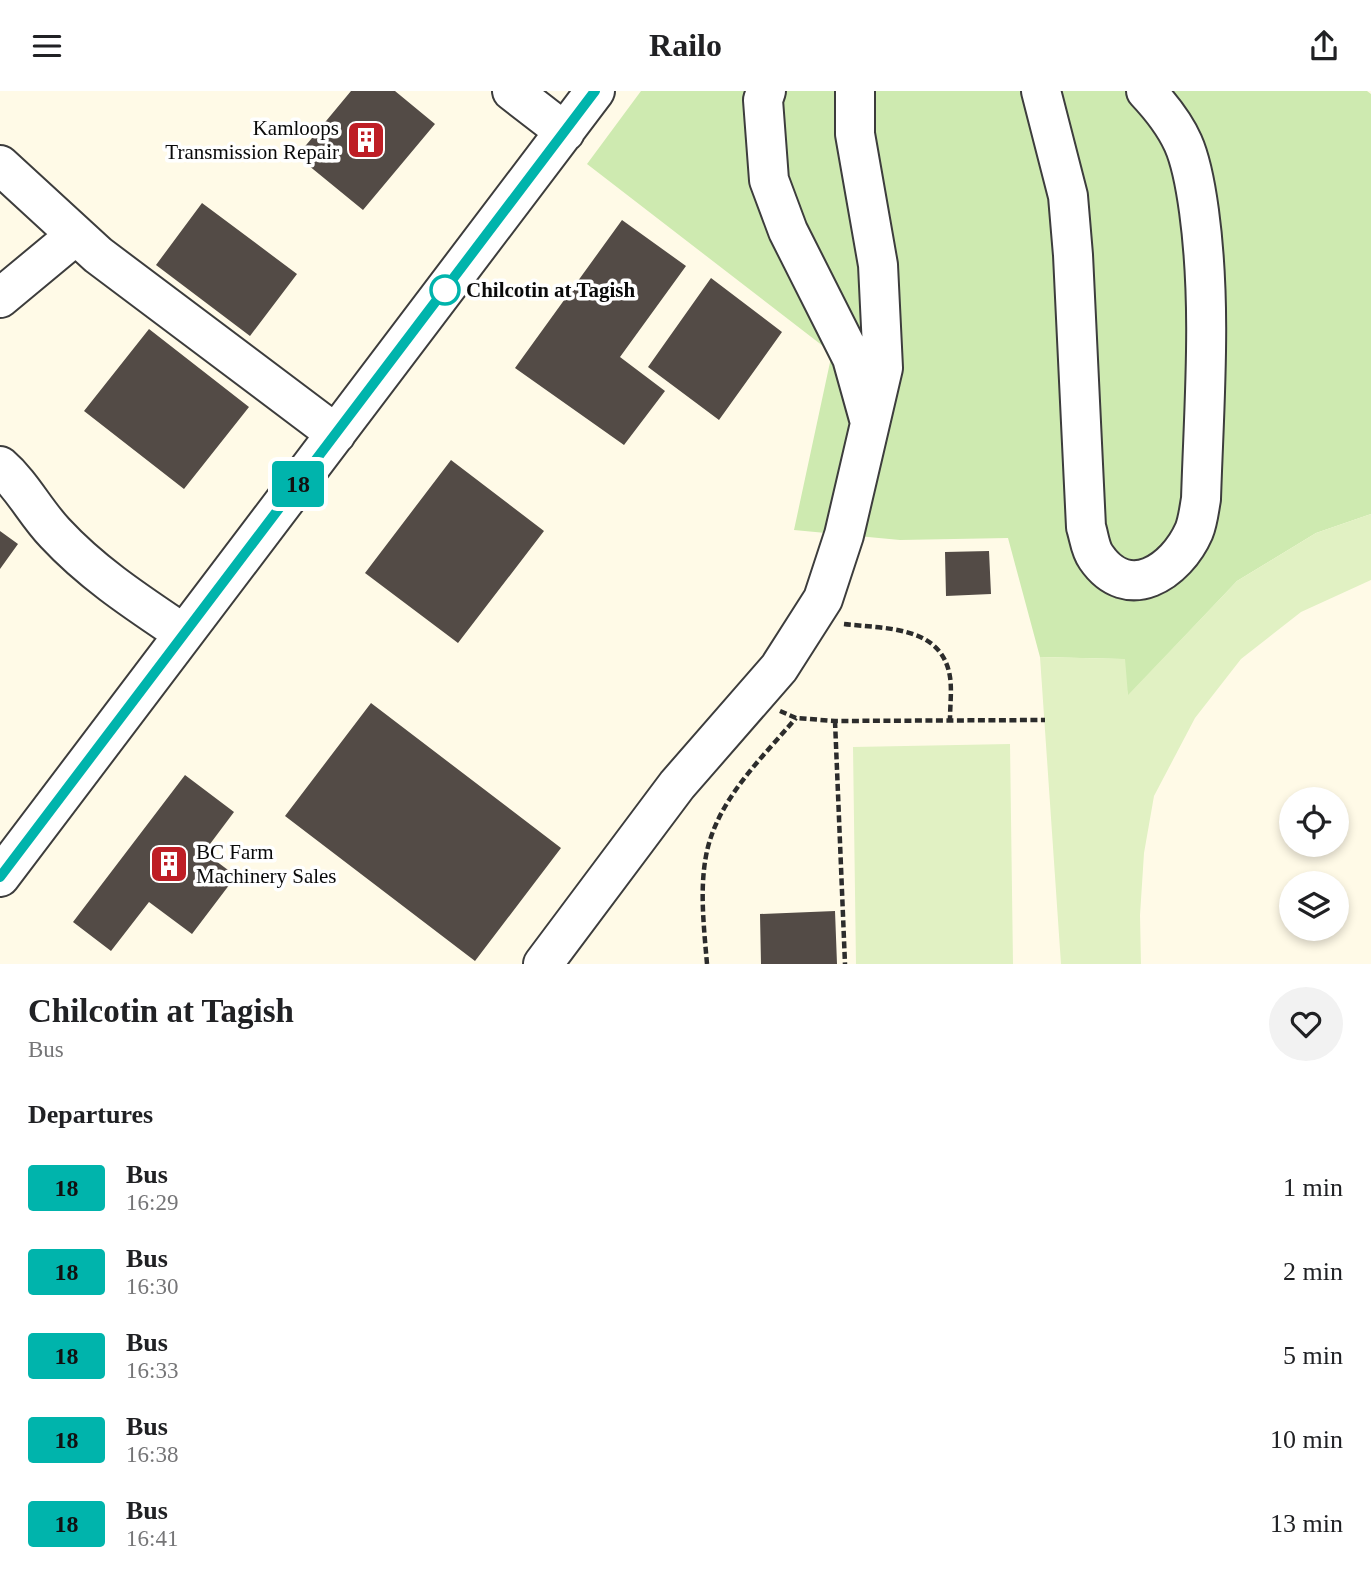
<!DOCTYPE html>
<html lang="en">
<head>
<meta charset="utf-8">
<style>
  :root { --surface:#fff; --page:#f2f2f2; --text:#202124; --muted:#757577 }
  body { margin:0; font-family:"Times New Roman",serif; background:var(--page); color:var(--text); height:100vh; display:flex; flex-direction:column; font-size:26px; white-space:nowrap }
  * { box-sizing:border-box; margin:0 }
  p { font-size:23px; color:var(--muted) }
  .icon { flex:none; width:38px; height:38px; fill:none; stroke:currentColor; stroke-width:2; stroke-linecap:round; stroke-linejoin:round }
  .map { position:relative; height:873px; overflow:hidden }
  .drawer { display:flex; flex-direction:column; background:var(--surface); flex:1 }
  .drawer>* { flex:none }
  .badge { padding:0 14px; border-radius:5px; font-size:24px; line-height:46px }
  .tools { position:absolute; left:1279px; top:696px; display:grid; gap:14px }
  .tools a { display:grid; place-items:center; width:70px; height:70px; border-radius:50%; background:var(--surface); box-shadow:0 4px 10px #0003; font-size:35px }
  .map>.badge { position:absolute; translate:-50% -50%; box-shadow:0 0 0 4px #fff }
  h2 { padding:0 28px; font-size:26px; line-height:63px }
  .round { display:grid; place-items:center; flex:none; width:74px; height:74px; border-radius:37px; background:var(--page) }
  .headline { display:flex; align-items:center; justify-content:space-between; height:119px; padding:0 28px }
  h1 { font-size:33px; font-weight:600; line-height:52px }
  ul { padding:0; list-style:none }
  li { display:flex; align-items:center; gap:21px; height:84px; padding:0 28px }
  li div { flex:1 }
  li b { display:block; font-size:26px }
  li em { font-style:normal }
  li .badge { min-width:77px; font-weight:700; text-align:center }
  header { display:flex; justify-content:space-between; align-items:center; height:91px; padding:0 28px; background:var(--surface); font-size:32px; font-weight:600 }
  .map>svg:first-child { display:block }
  .green { fill:#ceeab0 }
  .pitch { fill:#e1f1c3 }
  .building { fill:#534b46 }
  .lines { fill:none; stroke-linecap:round; stroke-linejoin:round }
  .minor-casing { stroke:#3d3d3d; stroke-width:42 }
  .path { stroke:#2c2c2c; stroke-width:4.5; stroke-dasharray:7 3.5; stroke-linecap:butt }
  .minor { stroke:#fff; stroke-width:38 }
  .line-casing { stroke:#fff; stroke-width:16 }
  .line { stroke:#00b4ac; stroke-width:10 }
  .stop-dot { fill:#fff; stroke:#00b4ac; stroke-width:3.5 }
  .labels { text-anchor:middle; stroke-width:7; stroke-linejoin:round; paint-order:stroke }
  .poi-label { font-size:21px; fill:#0a0a0a; stroke:#fff; text-anchor:end }
  .stop-label { font-size:21px; font-weight:bold; fill:#0a0a0a; stroke:#fff; text-anchor:start }
</style>
</head>
<body>
<header><svg class="icon" aria-label="menu" viewBox="0 0 24 24"><path d="M4 6h16M4 12h16M4 18h16"/></svg>Railo<svg class="icon" aria-label="share" viewBox="0 0 24 24"><path d="M12 15V3M7 8l5-5 5 5M5 13v7h14v-7"/></svg></header>
<div class="map">
<svg width="1371" height="873" viewBox="0 0 1371 873">
  <rect width="100%" height="100%" fill="#fffae7"/>
  <path class="green" d="M 641,0 L 1367,0 L 1371,3 L 1371,423 L 1316,442 L 1237,490 L 1128,605 L 1122,568 L 1040,566 L 1008,447 L 900,449 L 794,439 L 832,262 L 587,73 Z"/>
  <path class="pitch" d="M 1371,423 L 1371,489 L 1301,521 L 1241,568 L 1195,627 L 1154,705 L 1144,762 L 1140,824 L 1141,873 L 1061,873 L 1040,566 L 1125,568 L 1128,604 L 1237,490 L 1316,442 Z
    M 1010,653 L 1013,873 L 856,873 L 853,656 Z"/>
  <path class="building" d="M 351,0 L 395,0 L 435,33 L 363,119 L 297,65 Z
    M 202,112 L 297,183 L 250,245 L 156,174 Z
    M 622,129 L 686,175 L 620,266 L 665,300 L 624,354 L 515,277 Z
    M 711,187 L 782,241 L 719,329 L 648,276 Z
    M 149,238 L 249,316 L 184,398 L 84,320 Z
    M 451,369 L 544,440 L 458,552 L 365,482 Z
    M 0,440 L 18,453 L 0,478 Z
    M 989,460 L 991,503 L 946,505 L 945,461 Z
    M 371,612 L 561,757 L 475,870 L 285,725 Z
    M 185,684 L 234,721 L 204,761 L 236,785 L 192,843 L 149,811 L 111,860 L 73,831 Z
    M 835,820 L 837,873 L 761,873 L 760,823 Z"/>
  <g class="lines">
    <defs>
      <path id="minor" d="M 512,0 L 565,41
        M 766,0 L 763,9 L 769,89 L 788,140 L 852,267 L 869,328
        M 1041,0 L 1068,105 L 1073,164 L 1086,436 C 1089,445 1090,458 1096,466 C 1128,513 1176,481 1194,440 C 1198,430 1199,419 1201,408 C 1204,313 1212,215 1199,120 C 1196,98 1192,72 1183,52 C 1174,32 1161,16 1146,0
        M 0,74 L 98,164 L 336,343
        M 0,207 L 76,144
        M 0,375 C 22,394 35,421 55,442 C 93,483 138,512 184,543
        M 0,786 L 595,0
        M 543,873 L 677,694 L 779,577 L 823,508 L 844,444 L 883,277 L 878,174 L 855,43 L 855,0"/>
    </defs>
    <use href="#minor" class="minor-casing"/>
    <path class="path" d="M 844,533 C 885,538 942,534 950,586 C 952,599 950,615 950,629
      M 780,620 L 796,627 L 835,630 L 1045,629
      M 835,630 L 845,873
      M 707,873 C 704,837 699,796 707,760 C 719,707 762,667 796,627"/>
    <use href="#minor" class="minor"/>
  </g>
  <g class="lines">
    <defs>
      <path id="line" d="M 0,786 L 595,0"/>
    </defs>
    <use href="#line" class="line-casing"/>
    <use href="#line" class="line"/>
  </g>
  <defs>
    <symbol id="building-square" viewBox="-11 -11 22 22"><rect x="-9" y="-9" width="18" height="18" rx="4" fill="#be1e25" stroke="#fff"/><path d="M-4-6H4V6H1V3H-1V6H-4ZM-2.5-4.3h1.7v1.8h-1.7ZM.8-4.3h1.7v1.8H.8ZM-2.5-1h1.7V.8h-1.7ZM.8-1h1.7V.8H.8Z" fill="#fff"/></symbol>
  </defs>
  <g fill-rule="evenodd">
    <use href="#building-square" x="344" y="27" width="44" height="44"/>
    <use href="#building-square" x="147" y="751" width="44" height="44"/>
  </g>
  <circle class="stop-dot" cx="445" cy="199" r="14"/>
  <g class="labels">
    <g class="poi-label">
      <text x="339" y="44">Kamloops<tspan x="339" dy="24">Transmission Repair</tspan></text>
      <text x="196" y="768" text-anchor="start">BC Farm<tspan x="196" dy="24">Machinery Sales</tspan></text>
    </g>
    <g class="stop-label">
      <text x="466" y="206">Chilcotin at Tagish</text>
    </g>
  </g>
</svg>
<div class="tools">
<a><svg class="icon" aria-label="locate" viewBox="0 0 24 24"><circle cx="12" cy="12" r="6"/><path d="M12 2v4M12 18v4M2 12h4M18 12h4"/></svg></a>
<a><svg class="icon" aria-label="layers" viewBox="0 0 24 24"><path d="M12 4l9 5-9 5-9-5zM3 14l9 5 9-5"/></svg></a>
</div>
<b class="badge" style="left:298px;top:393px;background:#00b4ac;color:#111">18</b>
</div>
<section class="drawer">
<div class="headline"><div><h1>Chilcotin at Tagish</h1><p>Bus</p></div><a class="round"><svg class="icon" aria-label="heart" viewBox="0 0 24 24"><path d="M12 20l-8-8c-3-5 5-10 8-4 3-6 11-1 8 4z"/></svg></a></div>
<h2>Departures</h2>
<ul>
<li><span class="badge" style="background:#00b4ac;color:#111">18</span><div><b>Bus</b><p>16:29</p></div><em>1 min</em></li>
<li><span class="badge" style="background:#00b4ac;color:#111">18</span><div><b>Bus</b><p>16:30</p></div><em>2 min</em></li>
<li><span class="badge" style="background:#00b4ac;color:#111">18</span><div><b>Bus</b><p>16:33</p></div><em>5 min</em></li>
<li><span class="badge" style="background:#00b4ac;color:#111">18</span><div><b>Bus</b><p>16:38</p></div><em>10 min</em></li>
<li><span class="badge" style="background:#00b4ac;color:#111">18</span><div><b>Bus</b><p>16:41</p></div><em>13 min</em></li>
</ul>
</section>
</body>
</html>
